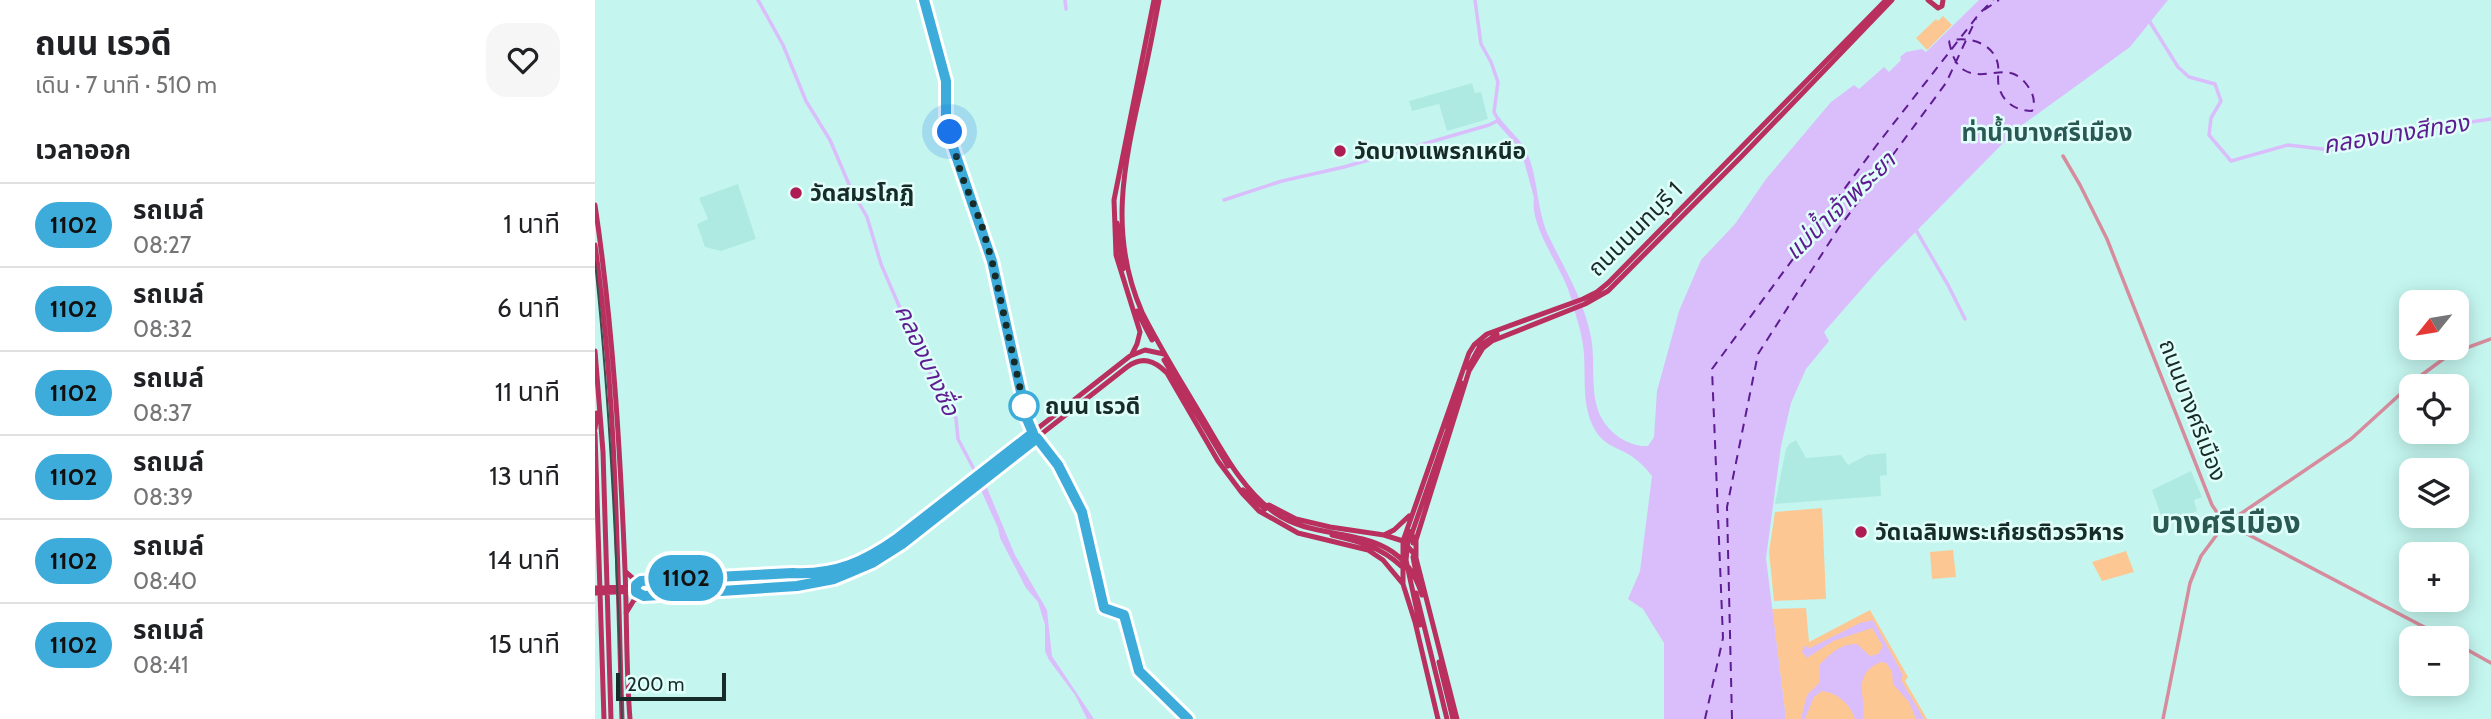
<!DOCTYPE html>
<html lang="th">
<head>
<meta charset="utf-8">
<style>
  :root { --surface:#fff; --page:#f6f6f6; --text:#202124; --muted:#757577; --line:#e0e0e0 }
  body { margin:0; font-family:Cabin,"Noto Sans Thai",sans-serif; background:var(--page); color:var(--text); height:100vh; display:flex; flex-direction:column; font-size:26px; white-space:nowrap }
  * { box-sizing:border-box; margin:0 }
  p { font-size:23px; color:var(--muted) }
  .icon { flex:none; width:38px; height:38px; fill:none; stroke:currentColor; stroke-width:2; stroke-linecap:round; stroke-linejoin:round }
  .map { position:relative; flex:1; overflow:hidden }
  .drawer { display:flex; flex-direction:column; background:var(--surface); width:595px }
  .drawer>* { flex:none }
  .badge { padding:0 14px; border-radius:23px; font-size:24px; line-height:46px }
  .needle { width:46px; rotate:240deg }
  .buttons { position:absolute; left:1804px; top:290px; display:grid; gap:14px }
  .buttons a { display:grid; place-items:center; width:70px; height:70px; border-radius:14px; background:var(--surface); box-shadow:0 4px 18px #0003; font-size:35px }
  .scale { position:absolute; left:21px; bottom:18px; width:110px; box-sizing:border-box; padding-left:7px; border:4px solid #172b28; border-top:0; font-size:19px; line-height:24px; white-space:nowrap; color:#172b28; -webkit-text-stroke:5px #e1fffa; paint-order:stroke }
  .you { position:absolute; width:35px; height:35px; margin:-18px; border:5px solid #fff; border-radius:50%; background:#1a73e8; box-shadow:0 0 0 10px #1a73e833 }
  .map>.badge { position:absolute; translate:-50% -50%; box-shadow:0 0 0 4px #fff }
  h2 { padding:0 35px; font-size:26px; line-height:63px }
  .round { display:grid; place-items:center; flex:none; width:74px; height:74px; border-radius:21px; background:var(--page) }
  .head { display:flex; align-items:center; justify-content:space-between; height:119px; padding:0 35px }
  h1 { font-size:33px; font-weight:700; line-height:52px }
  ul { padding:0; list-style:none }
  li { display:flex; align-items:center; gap:21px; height:84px; padding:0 35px; border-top:2px solid var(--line) }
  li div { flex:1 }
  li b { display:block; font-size:26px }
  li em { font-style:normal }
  li .badge { min-width:77px; font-weight:700; text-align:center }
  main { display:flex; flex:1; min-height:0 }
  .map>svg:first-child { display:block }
  .built { fill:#afeae2 }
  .green { fill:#fdc793 }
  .water { fill:#dabefb }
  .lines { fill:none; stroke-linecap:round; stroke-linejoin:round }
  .canal { stroke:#dabefb; stroke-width:3.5 }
  .ferry { stroke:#5e1c91; stroke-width:2; stroke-dasharray:9 7; stroke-linecap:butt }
  .minor { stroke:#d78c9d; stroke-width:3.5 }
  .major { stroke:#b92f5e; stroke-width:5 }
  .rail { stroke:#364f4b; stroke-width:2 }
  .line-casing { stroke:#fff; stroke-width:16 }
  .line { stroke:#3dacda; stroke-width:10 }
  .walk { stroke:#172b28; stroke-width:7; stroke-dasharray:0 12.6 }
  .poi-dot { fill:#ad1c53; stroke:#e1fffa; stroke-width:2.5 }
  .stop-dot { fill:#fff; stroke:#3dacda; stroke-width:3.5 }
  .labels { text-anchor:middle; stroke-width:5; stroke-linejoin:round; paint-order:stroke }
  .poi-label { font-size:23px; font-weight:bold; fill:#172b28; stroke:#e1fffa; text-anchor:start }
  .street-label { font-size:23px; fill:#172b28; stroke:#e1fffa }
  .stop-label { font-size:23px; font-weight:bold; fill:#172b28; stroke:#e1fffa; text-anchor:start }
  .neighbourhood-label { font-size:24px; font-weight:bold; fill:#2a5954; stroke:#e1fffa }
  .water-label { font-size:24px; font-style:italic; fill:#5e1c91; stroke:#e1fffa }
  .district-label { font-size:30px; font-weight:bold; fill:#2a5954; stroke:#e1fffa }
</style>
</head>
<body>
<main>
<section class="drawer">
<div class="head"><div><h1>ถนน เรวดี</h1><p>เดิน · 7 นาที · 510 m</p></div><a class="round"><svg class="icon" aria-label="heart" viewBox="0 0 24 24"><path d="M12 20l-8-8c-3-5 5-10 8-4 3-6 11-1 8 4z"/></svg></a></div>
<h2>เวลาออก</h2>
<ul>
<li><span class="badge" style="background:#3dacda;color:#111">1102</span><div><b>รถเมล์</b><p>08:27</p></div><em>1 นาที</em></li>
<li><span class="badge" style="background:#3dacda;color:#111">1102</span><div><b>รถเมล์</b><p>08:32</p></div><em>6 นาที</em></li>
<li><span class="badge" style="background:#3dacda;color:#111">1102</span><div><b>รถเมล์</b><p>08:37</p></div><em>11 นาที</em></li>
<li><span class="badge" style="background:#3dacda;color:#111">1102</span><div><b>รถเมล์</b><p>08:39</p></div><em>13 นาที</em></li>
<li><span class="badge" style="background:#3dacda;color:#111">1102</span><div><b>รถเมล์</b><p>08:40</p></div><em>14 นาที</em></li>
<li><span class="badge" style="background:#3dacda;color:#111">1102</span><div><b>รถเมล์</b><p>08:41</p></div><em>15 นาที</em></li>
</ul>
</section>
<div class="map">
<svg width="1896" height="719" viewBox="0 0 1896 719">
  <rect width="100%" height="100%" fill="#c4f6ef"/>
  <path class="built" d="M 877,83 L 880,93 L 886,92 L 893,119 L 852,131 L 844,104 L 817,111 L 814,101 Z
    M 143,184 L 161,239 L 126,251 L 110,247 L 102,224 L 113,219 L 104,198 Z
    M 1201,440 L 1211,458 L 1246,455 L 1253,465 L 1272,455 L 1291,453 L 1292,475 L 1285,476 L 1286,496 L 1180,504 L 1191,449 L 1194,444 Z
    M 1596,471 L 1607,497 L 1599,500 L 1602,511 L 1569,524 L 1557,490 Z"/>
  <path class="green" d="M 1348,16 L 1357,25 L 1332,50 L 1321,38 L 1341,19 L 1343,21 Z
    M 1227,508 L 1231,599 L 1179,601 L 1174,552 L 1180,512 Z
    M 1358,550 L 1361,577 L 1337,579 L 1335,552 Z
    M 1531,551 L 1539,572 L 1507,581 L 1497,562 Z
    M 1211,608 L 1214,642 L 1275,610 L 1313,677 L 1310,681 L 1332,719 L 1191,719 L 1177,609 Z"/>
  <path class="water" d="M 1384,0 L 1573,0 L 1535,47 L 1423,128 L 1286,267 L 1229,332 L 1234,341 L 1211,369 L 1196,403 L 1186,446 L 1171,558 L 1191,719 L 1069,719 L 1069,643 L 1048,609 L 1033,599 L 1045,571 L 1057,476 C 1051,468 1042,459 1033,454 C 1019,446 1009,445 1000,430 C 985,404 992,373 988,345 C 986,329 980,314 976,298 C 968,268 934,227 939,198 L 926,150 L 900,121 L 904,117 C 912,128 925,139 931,150 C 944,178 941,211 955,239 C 971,271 989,301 996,337 C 1001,363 994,393 1006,417 C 1015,434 1034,447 1053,446 L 1059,437 L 1062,391 L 1084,311 L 1106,260 L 1140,224 L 1171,179 L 1236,102 L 1259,85 L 1264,89 L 1289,67 L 1294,72 L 1306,60 L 1305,57 L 1311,52 L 1327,49 L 1331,52 Z
    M 390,483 L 420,555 L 452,610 L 457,656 L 499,719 L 492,719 L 480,695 L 454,660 L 450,651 L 450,625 L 443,602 L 431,588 L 405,538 L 403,528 L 385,488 Z
    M 1278,620 L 1308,675 L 1306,680 L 1329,719 L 1321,719 L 1314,702 L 1298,684 L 1297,671 L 1291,663 L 1286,662 C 1255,675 1272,698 1268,719 L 1260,719 C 1255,704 1243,693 1227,691 L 1219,697 L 1210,719 L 1206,719 L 1212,695 L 1225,682 L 1225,664 C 1237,653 1244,644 1262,644 L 1275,656 L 1283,654 L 1288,646 L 1277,628 L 1238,641 L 1212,658 L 1207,652 L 1209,646 L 1215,648 L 1265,623 Z"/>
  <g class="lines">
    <path class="canal" d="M 163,0 L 188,45 L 211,101 L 235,140 L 256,189 L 272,217 L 286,264 L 320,343 L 351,405 L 361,418 L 363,439 L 382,475
      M 470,0 L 471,9
      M 880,0 L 886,44 L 896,62 L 903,82 L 899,112 L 904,121
      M 1553,19 L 1583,67 L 1594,77 L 1620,84 L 1626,101 L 1616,118 L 1614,135 L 1636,161 L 1693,145 L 1736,150 L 1755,140 L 1896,119
      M 629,200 L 687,181 L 749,167 L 894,125 L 902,121
      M 1321,230 L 1353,285 L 1370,319"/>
    <path class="ferry" d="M 1389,10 L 1404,0
      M 1354,41 C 1356,51 1359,64 1369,70 C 1391,83 1413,59 1432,85 C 1438,93 1441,101 1437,111 C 1422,111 1408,103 1404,87 C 1402,80 1404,72 1403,65 C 1399,42 1372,36 1354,41
      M 1110,719 L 1128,638 L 1117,369 L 1281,146 L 1384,14 L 1398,0
      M 1137,719 L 1132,507 L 1163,354 L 1243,229 L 1351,83 L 1381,19"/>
    <path class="minor" d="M 329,0 L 351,81 L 351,115 L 358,147 L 366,174 L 386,223 L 395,254 L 432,419 L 437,433
      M 1468,156 L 1485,185 L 1512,239 L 1617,505 L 1625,517 L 1635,525 L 1852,639
      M 442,438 L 463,465 L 487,512 L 505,596 L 509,608 L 529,615 L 544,671 L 593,719
      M 1862,644 L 1896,663
      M 1568,719 L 1595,583 L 1606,556 L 1629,525 L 1756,439 L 1824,377 L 1855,354 L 1896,339"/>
    <path class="major" d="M 564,0 C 559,27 554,53 548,80 C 530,161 512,232 547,312 C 564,346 584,378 603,410 C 625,446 645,488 680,513 C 728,547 804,518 827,595
      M 1333,0 L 1343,8 L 1347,6 L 1348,0
      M 0,205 C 18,326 25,448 30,570 C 32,620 31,670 35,719
      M 522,223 L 528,269
      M 0,245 C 22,402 22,561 27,719
      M 542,311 L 557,340
      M 0,351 L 8,452 L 16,719
      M 537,354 L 542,344 L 545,332 L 521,255 L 519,200 L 559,0
      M 569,360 L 633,466
      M 873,368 L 885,346 L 902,334
      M 852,427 L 867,383
      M 0,429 L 2,413
      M 0,433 L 9,719
      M 648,490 L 670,509
      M 674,505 L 701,519 L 735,527 L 789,535 L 808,541 L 820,555
      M 814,531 L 811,560 L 825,625
      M 737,535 C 763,541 786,547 806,566
      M 789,535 L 799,530 L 814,516
      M 818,543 L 817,533 L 853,429
      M 818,557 L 822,578
      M 31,572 L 40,580 L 46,581 L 206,574
      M 0,588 L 195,578 L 232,573 L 272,557 L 303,538 L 535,356 L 550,350 L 569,354
      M 0,593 L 207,583
      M 821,593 L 852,719
      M 31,613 L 39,600 L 49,596 C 140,590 230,599 307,543 L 532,367 C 547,356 559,360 572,373 L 623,461 L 647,493 L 664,511 L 703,533 L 773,550 L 788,560 L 808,584
      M 844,662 L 858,719
      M 843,719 L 820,622 L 808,584 L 808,541 L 874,353 L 879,345 L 892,334 L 988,299 L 1002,292 L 1013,283 L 1291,0
      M 862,719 L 821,558 L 821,540 L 874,371 L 888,348 L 897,341 L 990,304 L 1013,291 L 1146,157 L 1297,0"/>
    <path class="rail" d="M 0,262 C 16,414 22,566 27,719"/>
  </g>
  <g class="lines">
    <defs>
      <path id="line" d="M 329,0 L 351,81 L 351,115 L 358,147 L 397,261 L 432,419 L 438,433 L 303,538 C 269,562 241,575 198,573 L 46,581 L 41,585 L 41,592 L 49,596 L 202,586 L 239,579 L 256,572 L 277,563 L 307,544 L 442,438 L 463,465 L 487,512 L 509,608 L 529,615 L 544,671 L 593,719"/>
    </defs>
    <use href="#line" class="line-casing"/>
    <use href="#line" class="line"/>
    <path class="walk" d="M 355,132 L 366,174 L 386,223 L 397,261 L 429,406"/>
  </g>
  <g class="poi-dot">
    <circle cx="745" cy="151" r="7"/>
    <circle cx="201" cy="193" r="7"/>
    <circle cx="1266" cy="532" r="7"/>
  </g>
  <circle class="stop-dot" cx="429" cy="406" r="14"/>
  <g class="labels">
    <g class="poi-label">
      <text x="759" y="159">วัดบางแพรกเหนือ</text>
      <text x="215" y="201">วัดสมรโกฏิ</text>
      <text x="1280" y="540">วัดเฉลิมพระเกียรติวรวิหาร</text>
    </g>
    <g class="street-label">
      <text transform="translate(1040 229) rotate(-45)" y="8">ถนนนนทบุรี 1</text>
      <text transform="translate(1598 410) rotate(69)" y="8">ถนนบางศรีเมือง</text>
    </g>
    <g class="stop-label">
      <text x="450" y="414">ถนน เรวดี</text>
    </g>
    <g class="neighbourhood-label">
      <text x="1452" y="141">ท่าน้ำบางศรีเมือง</text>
    </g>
    <g class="water-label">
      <text transform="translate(1801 134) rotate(-9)" y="8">คลองบางสีทอง</text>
      <text transform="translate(1245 206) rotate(-44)" y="8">แม่น้ำเจ้าพระยา</text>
      <text transform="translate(332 360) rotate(65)" y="8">คลองบางซื่อ</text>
    </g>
    <g class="district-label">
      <text x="1631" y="533">บางศรีเมือง</text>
    </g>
  </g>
</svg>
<div class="buttons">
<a><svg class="needle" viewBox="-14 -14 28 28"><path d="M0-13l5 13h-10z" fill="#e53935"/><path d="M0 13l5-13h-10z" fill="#757577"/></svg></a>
<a><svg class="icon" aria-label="locate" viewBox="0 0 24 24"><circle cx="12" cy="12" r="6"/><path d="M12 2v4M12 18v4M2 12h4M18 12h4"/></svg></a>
<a><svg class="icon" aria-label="layers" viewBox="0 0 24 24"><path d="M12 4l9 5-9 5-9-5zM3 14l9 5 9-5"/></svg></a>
<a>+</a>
<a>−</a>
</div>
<div class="scale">200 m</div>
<div class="you" style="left:355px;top:132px"></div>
<b class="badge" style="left:91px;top:578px;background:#3dacda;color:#111">1102</b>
</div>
</main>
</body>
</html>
